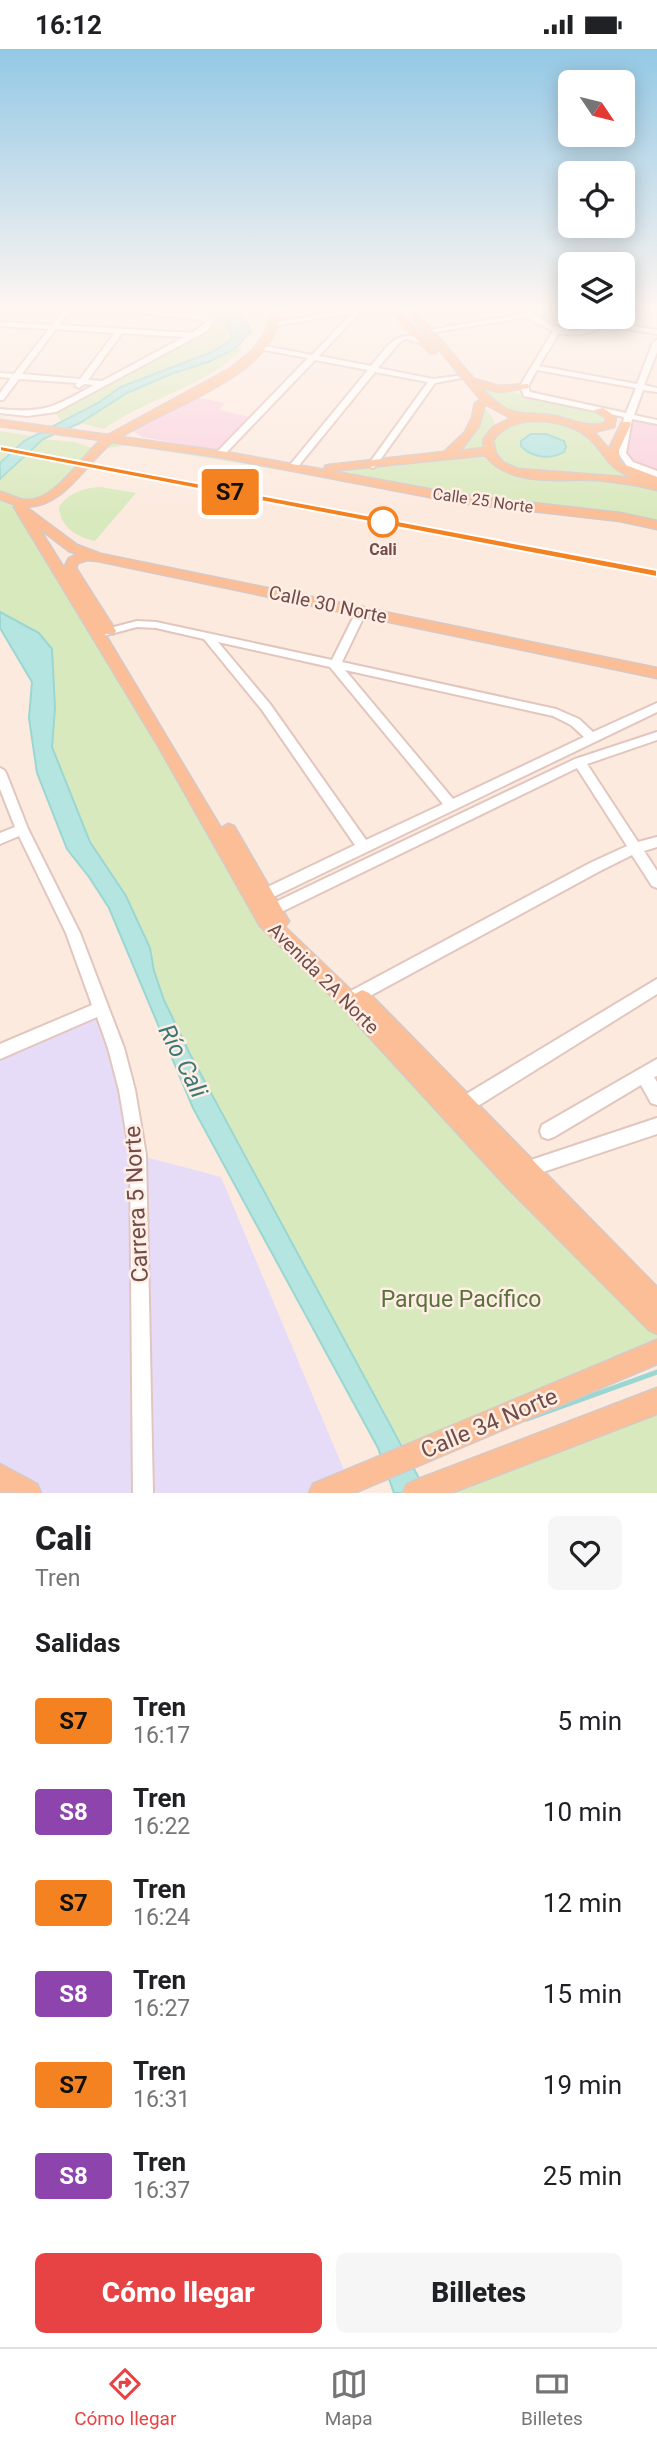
<!DOCTYPE html>
<html lang="es">
<head>
<meta charset="utf-8">
<style>
  :root { --surface:#fff; --page:#f6f6f6; --text:#202124; --muted:#757577; --line:#e0e0e0; --accent:#e74345 }
  body { margin:0; font-family:Roboto,sans-serif; background:var(--page); color:var(--text); height:100vh; display:flex; flex-direction:column; font-size:26px; white-space:nowrap }
  * { box-sizing:border-box; margin:0 }
  p { font-size:23px; color:var(--muted) }
  .icon { flex:none; width:38px; height:38px; fill:none; stroke:currentColor; stroke-width:2; stroke-linecap:round; stroke-linejoin:round }
  .map { position:relative; height:1444px; overflow:hidden }
  .side { display:flex; flex-direction:column; background:var(--surface); flex:1 }
  .side>* { flex:none }
  .badge { padding:0 14px; border-radius:5px; font-size:24px; line-height:46px }
  .needle { width:46px; rotate:125deg }
  .buttons { position:absolute; left:558px; top:21px; display:grid; gap:14px }
  .buttons a { display:grid; place-items:center; width:77px; height:77px; border-radius:10px; background:var(--surface); box-shadow:0 4px 18px #0003; font-size:35px }
  .map>.badge { position:absolute; translate:-50% -50%; box-shadow:0 0 0 4px #fff }
  h2 { padding:0 35px; font-size:26px; line-height:63px }
  .round { display:grid; place-items:center; flex:none; width:74px; height:74px; border-radius:10px; background:var(--page) }
  .summary { display:flex; align-items:center; justify-content:space-between; height:119px; padding:0 35px }
  h1 { font-size:33px; font-weight:800; line-height:52px }
  .button { display:flex; gap:14px; margin-top:auto; padding:14px 35px }
  .button a { flex:1; height:80px; border-radius:10px; background:var(--accent); color:#fff; font-size:28px; font-weight:800; line-height:80px; text-align:center }
  .button a+a { background:var(--page); color:var(--text) }
  ul { padding:0; list-style:none }
  li { display:flex; align-items:center; gap:21px; height:91px; padding:0 35px }
  li div { flex:1 }
  li b { display:block; font-size:26px }
  li em { font-style:normal }
  li .badge { min-width:77px; font-weight:700; text-align:center }
  .status { display:flex; justify-content:space-between; align-items:center; height:49px; padding:0 35px; background:var(--surface); direction:ltr }
  .status svg { height:19px; fill:currentColor }
  .dock { display:flex; justify-content:space-around; align-items:center; height:98px; border-top:2px solid var(--line); background:var(--surface); font-size:19px; color:var(--muted) }
  .dock a { display:grid; justify-items:center; gap:4px }
  .dock .selected { color:var(--accent) }
  .map>svg:first-child { display:block }
  .education { fill:#e7dcf8 }
  .medical { fill:#fad2e0 }
  .green { fill:#d9e9be }
  .water { fill:#b4e5e0; stroke:#9ad7d2; stroke-width:2 }
  .lines { fill:none; stroke-linecap:round; stroke-linejoin:round }
  .stream { stroke:#9ad7d2; stroke-width:5 }
  .minor-casing { stroke:#e2c6be; stroke-width:4 }
  .major-casing { stroke:#d5c9c8; stroke-width:3 }
  .minor { fill:#fff; fill-rule:evenodd }
  .major { fill:#fcbe96; fill-rule:evenodd }
  .rail-casing { stroke:#aa9fc4; stroke-width:4.5 }
  .rail { stroke:#ffeee5; stroke-width:2.5; stroke-dasharray:7; stroke-linecap:butt }
  .line { fill:#f58220; stroke:#fff; stroke-width:2 }
  .stop-dot { fill:#fff; stroke:#f58220; stroke-width:3.5 }
  .labels { text-anchor:middle; stroke-width:5; stroke-linejoin:round; paint-order:stroke }
  .far-street-label { font-size:16px; fill:#724c47; stroke:#ffeee5 }
  .far-stop-label { font-size:16px; font-weight:bold; fill:#724c47; stroke:#ffeee5 }
  .street-label { font-size:19px; fill:#724c47; stroke:#ffeee5 }
  .near-street-label { font-size:23px; fill:#724c47; stroke:#ffeee5 }
  .near-park-label { font-size:23px; fill:#59723c; stroke:#ffeee5 }
  .near-water-label { font-size:24px; font-style:italic; fill:#3b7874; stroke:#ffeee5 }
</style>
</head>
<body>
<div class="status"><b>16:12</b><svg viewBox="0 0 49 12"><path d="M0 12V9h3v3zM5 12V6h3v6zM10 12V3h3v9zM15 12V0h3v12zM26 1h20v11H26zM47 4h2v5h-2z"/></svg></div>
<div class="map">
<svg width="657" height="1444" viewBox="0 0 657 1444">
  <rect width="100%" height="100%" fill="#fceadf"/>
  <path class="education" d="M 101,959 L 138,1106 L 221,1128 L 349,1433 L 322,1444 L 28,1444 L 0,1428 L 0,1003 Z"/>
  <path class="medical" d="M 195,348 L 225,354 L 219,361 L 255,369 L 223,402 L 142,388 L 135,383 L 134,380 Z
    M 629,367 L 657,373 L 657,425 L 630,415 L 623,398 Z"/>
  <path class="green" d="M 208,261 L 220,261 L 232,286 L 230,292 L 212,303 L 121,338 L 98,354 L 61,372 L 55,363 L 209,279 L 212,269 Z
    M 521,261 L 570,261 L 570,268 L 603,268 L 604,271 C 593,287 560,284 544,278 C 536,274 528,267 521,261 Z
    M 236,299 L 243,300 C 204,339 148,348 104,380 L 80,374 C 95,364 110,353 126,344 C 161,325 201,317 236,299 Z
    M 473,333 L 482,337 L 599,361 L 611,374 L 589,380 C 611,410 619,427 657,438 L 657,476 L 461,450 L 127,396 L 98,401 L 51,447 L 17,453 L 254,851 L 657,1273 L 657,1303 L 409,1407 L 349,1302 L 190,1005 L 164,951 L 154,922 L 150,899 L 126,847 L 90,793 L 52,698 L 55,659 L 39,584 L 0,563 L 0,430 L 43,390 L 75,393 L 97,401 L 111,388 L 309,420 L 444,409 L 457,401 L 480,354 L 492,368 L 497,379 L 523,370 L 503,362 Z
    M 0,382 L 32,387 L 0,414 Z
    M 100,438 L 136,444 L 95,492 C 77,488 60,478 59,458 C 68,444 84,439 100,438 Z
    M 657,1352 L 657,1444 L 448,1444 Z"/>
  <path class="water" d="M 220,261 L 239,261 L 251,282 L 236,299 L 211,312 L 171,325 L 127,344 L 80,374 L 43,390 L 0,430 L 0,414 L 24,392 L 98,354 L 121,338 L 212,303 L 230,292 L 232,286 Z
    M 546,385 L 564,392 L 566,398 L 564,403 C 550,411 532,409 521,397 L 521,392 L 531,385 Z
    M 0,563 L 39,584 L 52,600 L 55,659 L 52,698 L 90,793 L 126,847 L 150,899 L 154,922 L 164,951 L 190,1005 L 427,1444 L 394,1444 L 378,1399 L 193,1059 L 109,859 L 89,828 L 67,800 L 37,724 L 29,669 L 32,633 L 0,579 Z"/>
  <g class="lines">
    <path class="stream" d="M 527,1370 L 657,1323"/>
    <defs>
      <path id="minor" d="M 63,261 L 70,261 L 59,276 L 192,284 L 205,274 L 203,271 L 113,261 L 143,261 L 200,266 L 196,261 L 203,261 L 213,274 L 207,282 L 56,363 L 27,367 L 0,364 L 0,360 C 46,365 55,357 94,336 L 84,335 L 79,339 L 75,337 L 77,334 L 19,330 L 3,351 L 0,351 L 0,344 L 11,329 L 0,328 L 0,324 L 14,325 L 49,280 L 0,277 L 0,273 L 52,276 ZM 56,280 L 115,284 L 80,330 L 22,325 ZM 122,284 L 184,288 L 102,332 L 88,331 Z
        M 344,261 L 362,261 L 319,307 L 371,317 C 389,296 397,277 428,293 L 424,295 L 406,290 L 400,293 L 378,319 L 433,330 L 457,327 L 461,329 L 435,334 L 375,418 L 372,419 L 368,416 L 428,333 L 375,323 L 296,420 L 293,421 L 289,418 L 290,416 L 368,321 L 315,311 L 223,407 L 217,407 L 217,403 L 308,309 L 259,300 L 259,296 L 312,306 L 352,264 L 274,277 L 270,275 L 272,274 Z
        M 518,261 L 526,261 L 553,277 L 572,282 L 591,279 L 603,272 L 657,281 L 657,285 L 604,276 C 589,286 576,287 559,284 L 539,317 L 637,335 L 653,293 L 657,291 L 657,303 L 644,336 L 657,339 L 657,343 L 643,341 L 634,366 L 657,371 L 657,375 L 632,370 L 626,404 L 633,413 L 657,422 L 657,428 L 627,417 L 618,404 L 624,368 L 524,347 L 520,337 L 553,282 L 526,268 L 429,284 L 425,282 L 522,265 ZM 537,321 L 636,339 L 626,364 L 530,343 L 528,337 Z
        M 362,558 L 367,561 L 342,613 L 556,660 L 579,670 L 593,683 L 657,654 L 657,663 L 265,852 L 260,854 L 255,852 L 253,848 L 255,844 L 355,796 L 262,661 L 204,590 L 156,579 L 137,578 L 99,588 L 94,585 L 95,583 L 137,572 L 156,573 L 332,611 L 357,561 ZM 218,593 L 330,618 L 443,755 L 366,791 L 270,655 ZM 345,621 L 553,667 L 571,676 L 584,688 L 453,750 Z
        M 657,683 L 657,691 L 587,715 L 638,793 L 657,788 L 657,798 L 644,802 L 657,822 L 657,839 L 652,837 L 632,806 L 600,822 L 357,954 L 352,956 L 347,954 L 345,949 L 347,944 L 590,814 L 627,797 L 577,719 L 271,868 L 266,870 L 261,868 L 259,864 L 261,860 L 575,710 Z
        M 0,719 L 4,721 L 6,724 L 28,780 L 80,884 L 124,999 L 135,1041 L 146,1106 L 153,1444 L 133,1444 L 130,1106 L 119,1041 L 108,999 L 97,968 L 0,1010 L 0,995 L 92,956 L 66,884 L 19,787 L 0,795 L 0,784 L 15,778 L 0,740 Z
        M 657,930 L 657,945 L 465,1065 L 459,1067 L 453,1065 L 451,1059 L 453,1053 Z
        M 657,1010 L 657,1027 L 654,1028 L 657,1033 L 657,1056 L 651,1054 L 641,1036 L 554,1088 L 548,1090 L 542,1088 L 540,1082 L 542,1076 Z
        M 657,1069 L 657,1085 L 525,1129 L 519,1127 L 517,1121 L 519,1115 Z"/>
      <path id="major" d="M 271,261 L 279,261 C 278,268 278,276 275,283 C 256,331 163,361 121,388 L 220,402 L 325,421 L 325,417 L 329,416 L 444,403 L 465,383 L 472,369 L 475,354 L 481,351 L 406,261 L 415,261 L 474,330 L 499,337 L 528,335 L 528,339 L 499,343 L 481,338 C 488,347 496,354 506,360 C 521,367 534,364 550,366 C 569,369 586,380 605,374 L 606,369 L 594,361 L 603,359 L 616,368 L 614,378 L 594,383 L 609,400 L 622,373 L 630,373 L 631,375 L 619,401 L 620,414 L 657,428 L 657,441 C 638,436 618,433 598,431 C 560,429 511,439 485,406 L 330,422 L 461,446 L 620,464 L 657,472 L 657,480 L 620,472 L 461,454 L 220,408 L 112,393 C 85,415 65,457 26,458 L 77,496 L 101,505 L 657,619 L 657,629 L 98,512 L 87,511 L 78,514 L 76,519 L 116,582 L 114,585 L 105,585 L 221,779 L 228,775 L 234,777 L 286,867 L 289,872 L 285,878 L 355,945 L 362,941 L 369,944 L 657,1238 L 657,1285 L 649,1281 L 504,1135 L 341,957 L 260,877 L 160,700 L 14,458 L 16,456 L 0,450 L 0,443 C 9,445 18,451 27,451 C 55,452 81,408 101,391 L 0,377 L 0,371 L 108,386 L 231,319 L 253,301 L 266,283 ZM 485,355 L 511,369 L 493,378 L 483,391 L 484,399 L 460,402 L 479,377 ZM 528,372 C 549,371 575,375 590,390 C 608,408 608,420 635,429 L 518,420 L 504,414 L 496,405 L 493,391 C 503,379 513,374 528,372 ZM 39,479 L 69,502 L 78,505 L 69,509 L 64,519 Z
        M 389,261 L 398,261 L 436,300 L 436,304 L 430,304 Z
        M 657,1291 L 657,1315 L 354,1444 L 309,1444 L 313,1435 Z
        M 657,1339 L 657,1365 L 451,1444 L 403,1444 L 407,1435 L 416,1431 Z
        M 0,1415 L 37,1435 L 41,1444 L 0,1443 Z"/>
    </defs>
    <use href="#minor" class="minor-casing"/>
    <use href="#major" class="major-casing"/>
    <use href="#minor" class="minor"/>
    <use href="#major" class="major"/>
    <defs>
      <path id="rail" d="M 0,400 L 657,525"/>
    </defs>
    <use href="#rail" class="rail-casing"/>
    <use href="#rail" class="rail"/>
  </g>
  <linearGradient id="sky" x2="0" y2="1"><stop stop-color="#93c8e5"/><stop offset="0.56" stop-color="#fef6f1"/><stop offset="1" stop-color="#fef6f1" stop-opacity="0"/></linearGradient>
  <rect width="657" height="464" fill="url(#sky)"/>
  <path class="line" d="M 0,397 L 657,521 L 657,528 L 0,402 Z"/>
  <circle class="stop-dot" cx="383" cy="473" r="14"/>
  <g class="labels">
    <g class="far-street-label">
      <text transform="translate(483 451) rotate(8)" y="6">Calle 25 Norte</text>
    </g>
    <g class="far-stop-label">
      <text x="383" y="506">Cali</text>
    </g>
    <g class="street-label">
      <text transform="translate(328 555) rotate(12)" y="7">Calle 30 Norte</text>
      <text transform="translate(324 929) rotate(45)" y="7">Avenida 2A Norte</text>
    </g>
    <g class="near-street-label">
      <text transform="translate(136 1155) rotate(-93)" y="8">Carrera 5 Norte</text>
      <text transform="translate(489 1374) rotate(-23)" y="8">Calle 34 Norte</text>
    </g>
    <g class="near-park-label">
      <text x="461" y="1258">Parque Pacífico</text>
    </g>
    <g class="near-water-label">
      <text transform="translate(183 1012) rotate(63)" y="8">Río Cali</text>
    </g>
  </g>
</svg>
<div class="buttons">
<a><svg class="needle" viewBox="-14 -14 28 28"><path d="M0-13l5 13h-10z" fill="#e53935"/><path d="M0 13l5-13h-10z" fill="#757577"/></svg></a>
<a><svg class="icon" aria-label="locate" viewBox="0 0 24 24"><circle cx="12" cy="12" r="6"/><path d="M12 2v4M12 18v4M2 12h4M18 12h4"/></svg></a>
<a><svg class="icon" aria-label="layers" viewBox="0 0 24 24"><path d="M12 4l9 5-9 5-9-5zM3 14l9 5 9-5"/></svg></a>
</div>
<b class="badge" style="left:230px;top:443px;background:#f58220;color:#111">S7</b>
</div>
<section class="side">
<div class="summary"><div><h1>Cali</h1><p>Tren</p></div><a class="round"><svg class="icon" aria-label="heart" viewBox="0 0 24 24"><path d="M12 20l-8-8c-3-5 5-10 8-4 3-6 11-1 8 4z"/></svg></a></div>
<h2>Salidas</h2>
<ul>
<li><span class="badge" style="background:#f58220;color:#111">S7</span><div><b>Tren</b><p>16:17</p></div><em>5 min</em></li>
<li><span class="badge" style="background:#8e44ad;color:#fff">S8</span><div><b>Tren</b><p>16:22</p></div><em>10 min</em></li>
<li><span class="badge" style="background:#f58220;color:#111">S7</span><div><b>Tren</b><p>16:24</p></div><em>12 min</em></li>
<li><span class="badge" style="background:#8e44ad;color:#fff">S8</span><div><b>Tren</b><p>16:27</p></div><em>15 min</em></li>
<li><span class="badge" style="background:#f58220;color:#111">S7</span><div><b>Tren</b><p>16:31</p></div><em>19 min</em></li>
<li><span class="badge" style="background:#8e44ad;color:#fff">S8</span><div><b>Tren</b><p>16:37</p></div><em>25 min</em></li>
</ul>
<div class="button"><a>Cómo llegar</a><a>Billetes</a></div>
</section>
<nav class="dock">
<a class="selected"><svg class="icon" aria-label="directions" viewBox="0 0 24 24"><path d="M12 3l9 9-9 9-9-9zM9 14v-3h6M13 9l2 2-2 2"/></svg>Cómo llegar</a>
<a><svg class="icon" aria-label="map" viewBox="0 0 24 24"><path d="M3 6l6-2 6 2 6-2v14l-6 2-6-2-6 2zM9 4v14M15 6v14"/></svg>Mapa</a>
<a><svg class="icon" aria-label="tickets" viewBox="0 0 24 24"><path d="M3 7h18v10H3zM15 7v10"/></svg>Billetes</a>
</nav>
</body>
</html>
